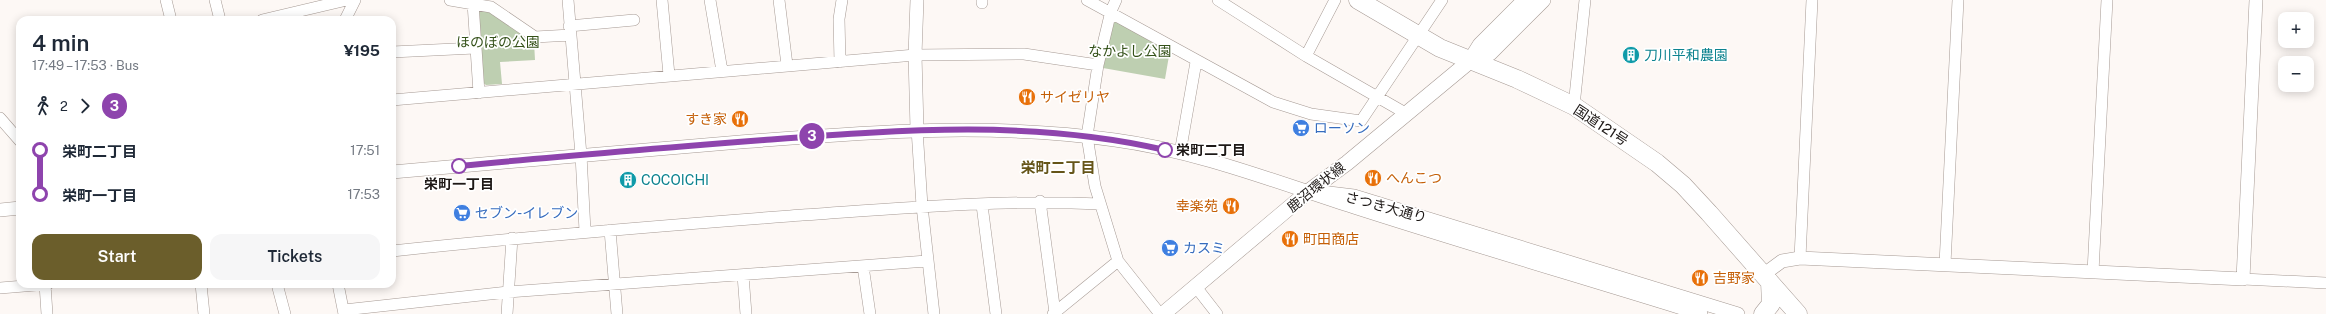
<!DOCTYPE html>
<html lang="en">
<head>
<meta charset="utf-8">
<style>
  :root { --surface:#fff; --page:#f6f6f7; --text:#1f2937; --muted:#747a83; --accent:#6b5e2b }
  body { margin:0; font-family:"Public Sans","Noto Sans JP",sans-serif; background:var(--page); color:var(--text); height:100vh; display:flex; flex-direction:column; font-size:15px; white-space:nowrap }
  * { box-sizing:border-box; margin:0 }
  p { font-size:13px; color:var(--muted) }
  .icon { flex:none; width:22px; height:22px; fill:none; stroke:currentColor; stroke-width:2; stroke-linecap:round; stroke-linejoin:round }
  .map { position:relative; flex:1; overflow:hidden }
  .side { position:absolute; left:16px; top:16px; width:380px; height:272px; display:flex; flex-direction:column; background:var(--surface); border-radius:12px; box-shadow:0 2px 10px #0003 }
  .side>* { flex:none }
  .badge { padding:0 8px; border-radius:13px; font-size:14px; line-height:26px }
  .fabs { position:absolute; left:2278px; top:12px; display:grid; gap:8px }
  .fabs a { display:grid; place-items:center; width:36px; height:36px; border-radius:8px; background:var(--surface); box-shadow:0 2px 10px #0003; font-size:20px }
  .map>.badge { position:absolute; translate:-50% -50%; box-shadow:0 0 0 2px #fff }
  .legs { display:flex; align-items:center; gap:6px; height:44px; padding:0 16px; font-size:13px }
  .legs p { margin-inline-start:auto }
  .headline { display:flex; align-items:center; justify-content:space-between; height:68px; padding:0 16px }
  h1 { font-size:22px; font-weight:600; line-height:30px }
  .button { display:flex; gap:8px; margin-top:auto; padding:8px 16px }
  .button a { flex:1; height:46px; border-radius:12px; background:var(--accent); color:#fff; font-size:16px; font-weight:600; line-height:46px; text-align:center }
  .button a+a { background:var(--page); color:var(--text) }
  ul { padding:0 16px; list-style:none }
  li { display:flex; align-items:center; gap:14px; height:44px; font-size:15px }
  li i { display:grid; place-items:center; width:6px; height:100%; margin:0 5px; background:currentColor }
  li i::after { content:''; width:10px; height:10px; margin:-5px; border:3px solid; border-radius:50%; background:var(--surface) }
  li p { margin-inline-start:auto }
  li:first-child i { background:linear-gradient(#0000 50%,currentColor 0) }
  li:last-child i { background:linear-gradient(currentColor 50%,#0000 0) }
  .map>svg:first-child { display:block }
  .green { fill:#becfb1 }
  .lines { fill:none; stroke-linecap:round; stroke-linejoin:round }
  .minor-casing { stroke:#a69a94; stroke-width:12 }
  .tertiary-casing { stroke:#a69a94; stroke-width:14 }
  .secondary-casing { stroke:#a69a94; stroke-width:16 }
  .trunk-casing { stroke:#a69a94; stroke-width:19 }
  .minor { stroke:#fff; stroke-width:11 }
  .tertiary { stroke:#fff; stroke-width:13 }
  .secondary { stroke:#fff; stroke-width:15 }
  .trunk { stroke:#fff; stroke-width:18 }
  .line-1-casing { stroke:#fff; stroke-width:9 }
  .line-1 { stroke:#8e44ad; stroke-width:6 }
  .stop-1-dot { fill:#fff; stroke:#8e44ad; stroke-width:2 }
  .labels { text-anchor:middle; stroke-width:3.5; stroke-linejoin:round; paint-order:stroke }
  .park-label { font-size:14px; fill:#345119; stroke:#fff }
  .culture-label { font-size:14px; fill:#0d838f; stroke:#fff; text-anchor:start }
  .food-label { font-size:14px; fill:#c56008; stroke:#fff; text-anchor:start }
  .street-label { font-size:14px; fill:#1e1917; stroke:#fff }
  .shop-label { font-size:14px; fill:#366cbe; stroke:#fff; text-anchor:start }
  .stop-label { font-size:14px; font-weight:bold; fill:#1e1917; stroke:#fff; text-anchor:start }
  .neighbourhood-label { font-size:15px; font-weight:bold; fill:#655519; stroke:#fff }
</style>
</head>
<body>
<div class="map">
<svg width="2326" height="314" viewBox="0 0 2326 314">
  <rect width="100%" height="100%" fill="#fdf8f5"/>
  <path class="green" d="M 483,7 L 534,42 L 535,60 L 500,62 L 502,84 L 486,85 L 482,82 L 477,10 Z
    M 1119,20 L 1170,50 L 1165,79 L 1103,68 L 1111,24 Z"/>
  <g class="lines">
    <defs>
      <path id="minor" d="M 166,0 L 171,20
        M 215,0 L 220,20
        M 450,0 L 491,7 L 535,37 L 571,35
        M 568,0 L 581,155 L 585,231
        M 662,0 L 669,75
        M 710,0 L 722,71
        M 779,0 L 787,65
        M 1087,0 L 1273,102 L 1311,114 L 1361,121 L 1442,0
        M 1116,0 L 1111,11 L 1098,65 L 1087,136 L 1095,186 L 1118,261 L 1160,314
        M 1218,0 L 1306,56 L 1407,114
        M 473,3 L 479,93
        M 982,3 L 982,0
        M 262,20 L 347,0
        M 345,20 L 355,0
        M 569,26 L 634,20
        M 392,52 L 475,48
        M 1306,56 L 1335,0
        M 840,62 L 839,19 L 842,0
        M 392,100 L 915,55 L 1024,54 L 1098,65
        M 1574,106 L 1585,0
        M 0,118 L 20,141
        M 917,129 L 922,206 L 934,314
        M 1180,153 L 1196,62
        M 1040,201 L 1055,313
        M 982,205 L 996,314
        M 610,230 L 617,314
        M 392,251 C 524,237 657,226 790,216 C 893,209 996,199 1100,204
        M 1800,258 L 1812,0
        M 1945,264 L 1958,0
        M 863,266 L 870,314
        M 2093,272 L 2107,0
        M 743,275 L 746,314
        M 2243,279 L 2326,283
        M 45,284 L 47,314
        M 201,284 L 204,314
        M 277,284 L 285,314
        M 338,284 L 344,314
        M 1196,287 L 1217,314
        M 0,288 L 48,284
        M 344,310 L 508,292 L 927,261
        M 507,314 L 512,238
        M 1053,314 L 1118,261"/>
      <path id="tertiary" d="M 917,0 L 915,55 L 917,129
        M 392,172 C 508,162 624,151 740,142 C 867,132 988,122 1115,140 C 1197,151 1276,182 1354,207 C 1469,244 1585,278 1701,314
        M 1329,193 L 1354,196 L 1738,314
        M 0,210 L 20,208
        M 1763,275 L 1782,261 L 1800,258 L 2243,279 L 2256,0"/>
      <path id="secondary" d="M 1470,61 L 1490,53 L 1543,0
        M 1163,314 L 1309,191 L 1347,163 L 1470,61 L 1480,45 L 1525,0"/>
      <path id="trunk" d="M 1358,0 L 1440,48 L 1517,79 L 1574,106 L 1657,163 L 1683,185 L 1709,213 L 1798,314
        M 1763,314 L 1771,304 L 1770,282"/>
    </defs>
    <use href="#minor" class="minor-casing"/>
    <use href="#tertiary" class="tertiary-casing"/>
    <use href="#secondary" class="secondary-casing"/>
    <use href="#trunk" class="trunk-casing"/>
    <use href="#minor" class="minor"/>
    <use href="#tertiary" class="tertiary"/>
    <use href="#secondary" class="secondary"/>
    <use href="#trunk" class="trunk"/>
  </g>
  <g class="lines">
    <defs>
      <path id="line-1" d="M 459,166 C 560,156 662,148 764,140 C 897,130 1033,119 1165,150"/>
    </defs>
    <use href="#line-1" class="line-1-casing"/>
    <use href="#line-1" class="line-1"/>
  </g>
  <defs>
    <symbol id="building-disc" viewBox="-11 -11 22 22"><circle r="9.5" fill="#0f9aa8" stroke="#fff"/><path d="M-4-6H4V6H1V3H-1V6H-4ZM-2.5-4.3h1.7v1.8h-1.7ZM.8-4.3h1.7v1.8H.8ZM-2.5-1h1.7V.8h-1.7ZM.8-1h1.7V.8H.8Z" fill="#fff"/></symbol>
    <symbol id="restaurant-disc" viewBox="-11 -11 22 22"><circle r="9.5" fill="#e8710a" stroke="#fff"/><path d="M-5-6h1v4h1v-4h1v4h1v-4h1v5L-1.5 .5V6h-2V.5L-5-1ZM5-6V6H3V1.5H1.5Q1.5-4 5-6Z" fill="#fff"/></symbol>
    <symbol id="supermarket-disc" viewBox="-11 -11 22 22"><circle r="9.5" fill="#3f7fe0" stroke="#fff"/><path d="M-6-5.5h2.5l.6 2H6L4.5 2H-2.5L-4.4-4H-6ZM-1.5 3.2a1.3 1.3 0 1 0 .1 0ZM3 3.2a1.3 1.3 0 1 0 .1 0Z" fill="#fff"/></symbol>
  </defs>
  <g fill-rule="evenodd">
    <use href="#building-disc" x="1621" y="45" width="20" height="20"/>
    <use href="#restaurant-disc" x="1017" y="87" width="20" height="20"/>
    <use href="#restaurant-disc" x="730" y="109" width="20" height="20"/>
    <use href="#supermarket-disc" x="1291" y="118" width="20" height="20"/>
    <use href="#restaurant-disc" x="1363" y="168" width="20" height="20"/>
    <use href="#building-disc" x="618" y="170" width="20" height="20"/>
    <use href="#restaurant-disc" x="1221" y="196" width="20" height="20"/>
    <use href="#supermarket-disc" x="452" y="203" width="20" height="20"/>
    <use href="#restaurant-disc" x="1280" y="229" width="20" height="20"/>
    <use href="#supermarket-disc" x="1160" y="238" width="20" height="20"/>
    <use href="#restaurant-disc" x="1690" y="268" width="20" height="20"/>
  </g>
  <g class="stop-1-dot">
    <circle cx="1165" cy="150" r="7"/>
    <circle cx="459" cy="166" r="7"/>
  </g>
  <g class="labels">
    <g class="park-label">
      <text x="498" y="47">ほのぼの公園</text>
      <text x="1130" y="56">なかよし公園</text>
    </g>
    <g class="culture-label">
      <text x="1644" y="60">刀川平和農園</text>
      <text x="641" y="185">COCOICHI</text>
    </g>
    <g class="food-label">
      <text x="1040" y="102">サイゼリヤ</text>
      <text x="727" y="124" text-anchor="end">すき家</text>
      <text x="1386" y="183">へんこつ</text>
      <text x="1218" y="211" text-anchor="end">幸楽苑</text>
      <text x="1303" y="244">町田商店</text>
      <text x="1713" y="283">吉野家</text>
    </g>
    <g class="street-label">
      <text transform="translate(1601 125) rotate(33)" y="5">国道121号</text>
      <text transform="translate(1316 187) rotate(-39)" y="5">鹿沼環状線</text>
      <text transform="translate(1386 207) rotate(15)" y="5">さつき大通り</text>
    </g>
    <g class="shop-label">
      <text x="1314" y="133">ローソン</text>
      <text x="475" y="218">セブン-イレブン</text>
      <text x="1183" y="253">カスミ</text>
    </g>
    <g class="stop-label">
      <text x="1176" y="155">栄町二丁目</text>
      <text x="459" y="189" text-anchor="middle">栄町一丁目</text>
    </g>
    <g class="neighbourhood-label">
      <text x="1058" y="173">栄町二丁目</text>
    </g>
  </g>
</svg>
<div class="fabs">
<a>+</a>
<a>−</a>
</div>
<b class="badge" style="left:812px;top:136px;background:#8e44ad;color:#fff">3</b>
<section class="side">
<div class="headline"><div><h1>4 min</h1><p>17:49 – 17:53 · Bus</p></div><b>¥195</b></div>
<div class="legs"><svg class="icon" aria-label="walk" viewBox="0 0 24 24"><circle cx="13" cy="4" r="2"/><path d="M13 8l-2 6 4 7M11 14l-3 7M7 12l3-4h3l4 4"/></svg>2<svg class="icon" aria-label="forward" viewBox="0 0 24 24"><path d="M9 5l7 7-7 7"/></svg><b class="badge" style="background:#8e44ad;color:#fff">3</b></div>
<ul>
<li><i style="color:#8e44ad"></i><b>栄町二丁目</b><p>17:51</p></li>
<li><i style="color:#8e44ad"></i><b>栄町一丁目</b><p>17:53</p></li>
</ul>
<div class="button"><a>Start</a><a>Tickets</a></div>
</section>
</div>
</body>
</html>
